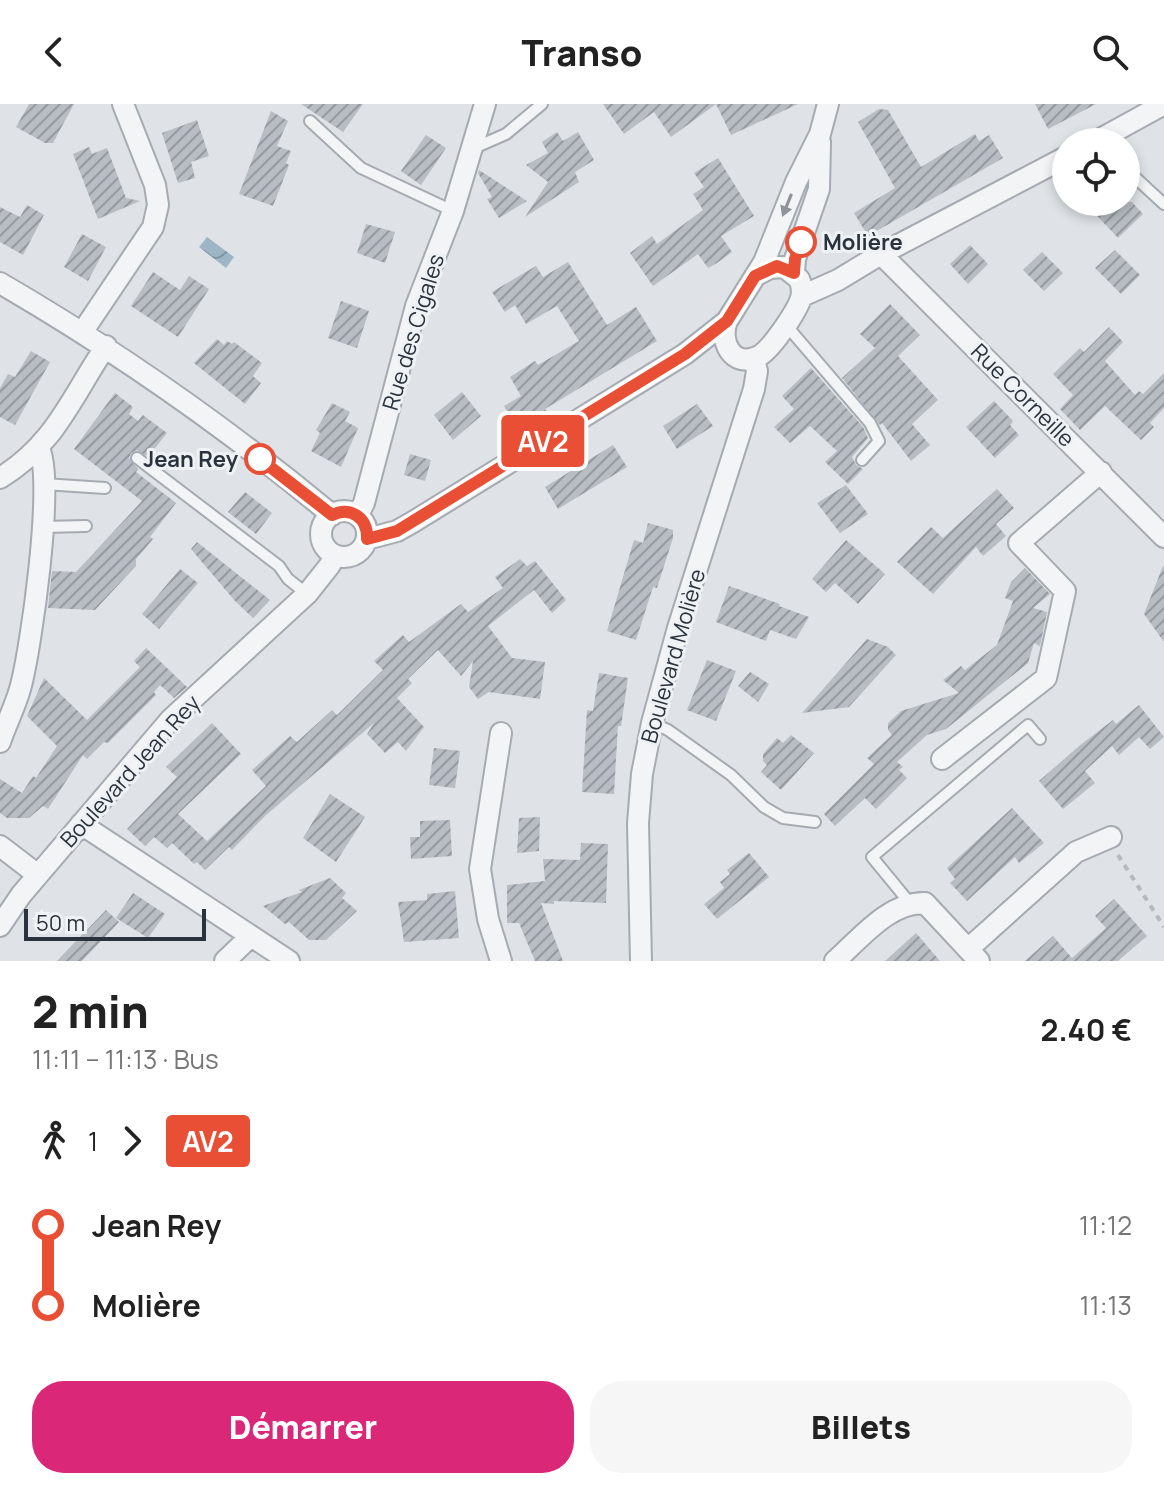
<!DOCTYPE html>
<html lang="fr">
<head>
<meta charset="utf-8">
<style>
  :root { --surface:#fff; --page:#f6f6f6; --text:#222; --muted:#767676; --accent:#db2777 }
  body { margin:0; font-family:Manrope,sans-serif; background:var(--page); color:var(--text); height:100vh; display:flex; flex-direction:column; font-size:30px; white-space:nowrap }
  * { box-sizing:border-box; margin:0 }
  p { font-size:26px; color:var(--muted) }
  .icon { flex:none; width:44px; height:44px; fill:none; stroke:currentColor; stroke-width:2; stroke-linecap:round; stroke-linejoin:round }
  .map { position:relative; height:857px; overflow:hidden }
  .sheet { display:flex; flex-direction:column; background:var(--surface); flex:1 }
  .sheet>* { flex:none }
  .badge { padding:0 16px; border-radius:6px; font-size:28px; line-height:52px }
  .fabs { position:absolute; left:1052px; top:24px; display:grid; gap:16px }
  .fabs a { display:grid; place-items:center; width:88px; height:88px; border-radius:50%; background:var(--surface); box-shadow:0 4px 12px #0003; font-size:40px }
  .scale { position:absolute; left:24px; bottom:20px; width:182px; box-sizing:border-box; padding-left:8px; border:4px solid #2a333d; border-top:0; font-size:22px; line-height:28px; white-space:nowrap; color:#2a333d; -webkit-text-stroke:6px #eff2f5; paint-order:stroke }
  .map>.badge { position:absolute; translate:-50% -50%; box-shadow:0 0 0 4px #fff }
  .legs { display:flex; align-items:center; gap:12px; height:88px; padding:0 32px; font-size:26px }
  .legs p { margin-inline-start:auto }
  .head { display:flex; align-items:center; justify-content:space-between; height:136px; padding:0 32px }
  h1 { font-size:44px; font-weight:800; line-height:60px }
  .primary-button { display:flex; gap:16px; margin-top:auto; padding:16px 32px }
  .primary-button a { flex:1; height:92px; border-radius:32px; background:var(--accent); color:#fff; font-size:32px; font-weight:800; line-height:92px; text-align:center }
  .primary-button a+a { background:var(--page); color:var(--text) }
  ul { padding:0 32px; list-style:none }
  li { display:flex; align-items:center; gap:28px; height:80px; font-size:30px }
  li i { display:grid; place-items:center; width:12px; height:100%; margin:0 10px; background:currentColor }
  li i::after { content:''; width:20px; height:20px; margin:-10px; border:6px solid; border-radius:50%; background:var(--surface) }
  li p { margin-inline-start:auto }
  li:first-child i { background:linear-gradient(#0000 50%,currentColor 0) }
  li:last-child i { background:linear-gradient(currentColor 50%,#0000 0) }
  header { display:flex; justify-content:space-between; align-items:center; height:104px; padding:0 32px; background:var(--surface); font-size:36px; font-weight:800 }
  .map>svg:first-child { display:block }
  .water { fill:url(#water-waves) }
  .building { fill:url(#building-hatch) }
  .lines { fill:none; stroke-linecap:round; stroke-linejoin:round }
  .lane-casing { stroke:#a5abb1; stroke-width:14 }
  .street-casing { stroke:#a5abb1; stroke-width:24 }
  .path { stroke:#b6babe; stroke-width:4; stroke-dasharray:6 6; stroke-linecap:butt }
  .lane { stroke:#f2f4f6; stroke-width:10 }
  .street { stroke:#f2f4f6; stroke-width:20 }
  .oneway { fill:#8e949a }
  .line-1-casing { stroke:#fff; stroke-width:18 }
  .line-1 { stroke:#e94f35; stroke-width:12 }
  .stop-1-dot { fill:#fff; stroke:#e94f35; stroke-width:4 }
  .labels { text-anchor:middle; stroke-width:6; stroke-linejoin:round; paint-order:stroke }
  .stop-label { font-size:22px; font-weight:bold; fill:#2a333d; stroke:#eff2f5; text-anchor:start }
  .street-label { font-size:22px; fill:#2a333d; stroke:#eff2f5 }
</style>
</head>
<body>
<header><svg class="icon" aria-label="back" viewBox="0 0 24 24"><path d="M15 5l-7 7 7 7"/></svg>Transo<svg class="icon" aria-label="search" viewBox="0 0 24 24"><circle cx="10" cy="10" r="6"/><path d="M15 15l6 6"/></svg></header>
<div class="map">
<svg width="1164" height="857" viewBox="0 0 1164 857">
  <defs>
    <pattern id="water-waves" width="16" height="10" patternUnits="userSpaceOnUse" patternTransform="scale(2)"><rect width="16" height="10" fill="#9db5c4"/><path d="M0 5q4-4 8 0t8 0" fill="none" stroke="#8094a0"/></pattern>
    <pattern id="building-hatch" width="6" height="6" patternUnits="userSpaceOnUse" patternTransform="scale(2)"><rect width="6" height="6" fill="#b7bdc3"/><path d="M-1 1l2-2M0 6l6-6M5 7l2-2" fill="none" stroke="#959aa0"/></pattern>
  </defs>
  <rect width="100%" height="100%" fill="#dfe3e7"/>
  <path class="water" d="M 207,133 L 234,153 L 226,164 L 199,143 Z"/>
  <path class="building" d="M 29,0 L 74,0 L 53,39 L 45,39 L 16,23 Z
    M 301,0 L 363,0 L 343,28 Z
    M 603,0 L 716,0 L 671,33 L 654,8 L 624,30 Z
    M 716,0 L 798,0 L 731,31 Z
    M 1035,0 L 1096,0 L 1048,25 Z
    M 879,5 L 888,6 L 921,63 L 975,30 L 979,37 L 989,31 L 1003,54 L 868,132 L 854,109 L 895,84 L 858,18 Z
    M 271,7 L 288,17 L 277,42 L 291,47 L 286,59 L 289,61 L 273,102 L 239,90 Z
    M 197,16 L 209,52 L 191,58 L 195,74 L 178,79 L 162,29 Z
    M 557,28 L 563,37 L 578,28 L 594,56 L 575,68 L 579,78 L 525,113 L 548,78 L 526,61 L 548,49 L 542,38 Z
    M 426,31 L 446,44 L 421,81 L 401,67 Z
    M 89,43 L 92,50 L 107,44 L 126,94 L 140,97 L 98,115 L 73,50 Z
    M 718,54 L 754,112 L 721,132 L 732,148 L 717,159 L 708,164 L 698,150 L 653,182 L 630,149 L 652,132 L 657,140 L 703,106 L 693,90 L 704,83 L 694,69 Z
    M 479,66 L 527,97 L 499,114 L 487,95 L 492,93 L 478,69 Z
    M 1084,98 L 1132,98 L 1143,110 L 1118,134 Z
    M 27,101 L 44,111 L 23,151 L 0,138 L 0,103 L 20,113 Z
    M 366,120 L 395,128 L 385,159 L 357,149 Z
    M 82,130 L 106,143 L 88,177 L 64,163 Z
    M 970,141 L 988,160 L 968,180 L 950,160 Z
    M 1115,146 L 1140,171 L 1121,190 L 1095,164 Z
    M 1042,148 L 1063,169 L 1044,187 L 1023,166 Z
    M 568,158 L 607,221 L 636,203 L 657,237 L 545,305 L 548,310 L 519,327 L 504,302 L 521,292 L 510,273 L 535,257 L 538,261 L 579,237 L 557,202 L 526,220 L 515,201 L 505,208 L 492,188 L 536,162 L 543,173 Z
    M 153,168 L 180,186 L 189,172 L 209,185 L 178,233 L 131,202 Z
    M 341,197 L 369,207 L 357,244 L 328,234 Z
    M 890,200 L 920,231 L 898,252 L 938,296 L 912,320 L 930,341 L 911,357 L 882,319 L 880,321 L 842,274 L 875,244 L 860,230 Z
    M 1109,223 L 1123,238 L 1105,257 L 1135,291 L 1139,287 L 1143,290 L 1164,269 L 1164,304 L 1150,319 L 1154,323 L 1141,336 L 1105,302 L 1080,326 L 1060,305 L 1073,291 L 1053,270 L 1080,244 L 1084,248 Z
    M 217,235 L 224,241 L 227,237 L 232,240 L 234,238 L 262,259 L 253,272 L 261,279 L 245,300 L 194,259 Z
    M 31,247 L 50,258 L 15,321 L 0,313 L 0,284 L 8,270 L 15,273 Z
    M 811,264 L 863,323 L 868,334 L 852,353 L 856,361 L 863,365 L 848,380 L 825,358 L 837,347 L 810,322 L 790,339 L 774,323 L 794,305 L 782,292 Z
    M 462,288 L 481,312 L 453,336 L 434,311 Z
    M 115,289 L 133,303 L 129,310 L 138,317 L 143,311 L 167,329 L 148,353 L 137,346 L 131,349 L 129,354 L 138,365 L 136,368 L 176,399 L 150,433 L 153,435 L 136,455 L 136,462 L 95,506 L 48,504 L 52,467 L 76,468 L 142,397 L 74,345 Z
    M 994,297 L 1013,317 L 1010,321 L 1019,331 L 995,354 L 966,323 Z
    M 332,299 L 350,308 L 345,317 L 358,324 L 341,363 L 311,347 L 320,329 L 316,326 Z
    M 697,300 L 713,322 L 677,345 L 663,322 Z
    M 613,341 L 627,363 L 558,405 L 545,383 Z
    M 410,350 L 431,356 L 425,377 L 404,371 Z
    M 846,381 L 868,410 L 840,429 L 817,399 Z
    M 997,385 L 1014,404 L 996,420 L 1006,432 L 983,452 L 976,443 L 933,490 L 897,458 L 931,423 L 943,434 Z
    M 245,388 L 272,409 L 256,430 L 228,408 Z
    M 648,419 L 673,426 L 673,434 L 657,484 L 653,483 L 636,536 L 607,527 L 634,436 L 643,439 Z
    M 846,436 L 885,470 L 858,500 L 835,479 L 826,488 L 812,475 Z
    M 197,438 L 270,496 L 253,514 L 235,497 L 191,445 Z
    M 520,455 L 527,462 L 535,457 L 566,496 L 552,509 L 534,486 L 488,522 L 512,554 L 545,558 L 540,595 L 489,588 L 478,595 L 469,583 L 473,557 L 461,572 L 438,546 L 408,575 L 412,579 L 397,594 L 424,623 L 406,647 L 398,638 L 385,649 L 367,630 L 374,619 L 265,712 L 232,746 L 229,743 L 205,766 L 197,758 L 194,760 L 172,739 L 167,744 L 154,733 L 145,742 L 127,725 L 177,673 L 166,663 L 212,619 L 241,650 L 178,710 L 207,737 L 266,682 L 252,666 L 290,632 L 297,638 L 332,606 L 337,611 L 383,566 L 374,557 L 403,531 L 409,538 L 461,500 L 468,508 L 503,484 L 495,473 Z
    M 1163,462 L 1164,462 L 1164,538 L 1144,510 Z
    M 1025,464 L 1050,490 L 1033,504 L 1047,508 L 1040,542 L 1034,539 L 1028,559 L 946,625 L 927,631 L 897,658 L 903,663 L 899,666 L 907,674 L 876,705 L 865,694 L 835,722 L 824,710 L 874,660 L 867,654 L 892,631 L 888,626 L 888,619 L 901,607 L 959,589 L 943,576 L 961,562 L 965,566 L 997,541 L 1013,497 L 1005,494 L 1011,478 Z
    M 180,465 L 198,479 L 159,525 L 142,510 Z
    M 729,482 L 780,500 L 779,502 L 809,513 L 796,535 L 770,526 L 766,537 L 716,518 Z
    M 867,535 L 888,543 L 896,551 L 849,603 L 802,609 Z
    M 146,544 L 187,583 L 174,594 L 160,581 L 154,588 L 156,591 L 108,639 L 104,638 L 87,655 L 83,651 L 48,705 L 43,702 L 29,714 L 7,714 L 0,709 L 0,675 L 22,689 L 33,672 L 36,674 L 57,642 L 27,612 L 44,574 L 87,616 L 140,563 L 134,557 Z
    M 707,556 L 736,567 L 716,617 L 687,606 Z
    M 750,568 L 769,580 L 758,598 L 738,582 Z
    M 599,569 L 628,574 L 621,622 L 618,622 L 614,690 L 582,688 L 587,606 L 593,607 Z
    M 1139,601 L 1164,633 L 1150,645 L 1139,633 L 1119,651 L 1112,642 L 1085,667 L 1095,679 L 1063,705 L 1039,677 L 1079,642 L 1113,616 L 1116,620 Z
    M 791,631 L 814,649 L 781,686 L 761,668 L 767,661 L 763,657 L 763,650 L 777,634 L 783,639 Z
    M 434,644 L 460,647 L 455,684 L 429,681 Z
    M 330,690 L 365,713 L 336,758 L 303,734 Z
    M 1012,704 L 1044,739 L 1019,759 L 1015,753 L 967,797 L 950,779 L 955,775 L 947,764 Z
    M 540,713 L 539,747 L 517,749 L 519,714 Z
    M 450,716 L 452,752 L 411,755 L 410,733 L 420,733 L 420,717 Z
    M 581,739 L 608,740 L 606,799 L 554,797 L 554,800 L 541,799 L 563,857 L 535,857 L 519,819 L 507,819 L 507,781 L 545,777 L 543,755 L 580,756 Z
    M 749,749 L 769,773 L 717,815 L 704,800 L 724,784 L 720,778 L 730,770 L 727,766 Z
    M 330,774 L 346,789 L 342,794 L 357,807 L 326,836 L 309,836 L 289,818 L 285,820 L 263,802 L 302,788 L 299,786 Z
    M 455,787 L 459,834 L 404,838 L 398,798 L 427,796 L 427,790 Z
    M 133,789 L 165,810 L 148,834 L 116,814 Z
    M 1114,795 L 1147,832 L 1118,857 L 1025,857 L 1053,832 L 1072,854 L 1106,824 L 1095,812 Z
    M 106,806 L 119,818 L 82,857 L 57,857 Z
    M 916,829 L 940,857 L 885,857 Z"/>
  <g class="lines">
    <defs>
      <path id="lane" d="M 310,17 L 361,64 L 453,107
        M 474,44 L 506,30 L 542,0
        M 1126,65 L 1164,100
        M 786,221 L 870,319 L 879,337 L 862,356
        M 137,354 L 279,462 L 288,475 L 307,490
        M 44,380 L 105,384
        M 42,423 L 86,422
        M 652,619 L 668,626 L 731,671 L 764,703 L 783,714 L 815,718
        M 909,798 L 872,753 L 1028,621 L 1040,635"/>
      <path id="street" d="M 1095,38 L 1164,0
        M 881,150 L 1164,433
        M 794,169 L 795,155 L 819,85 L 820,38
        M 755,172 L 770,164 L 784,163 L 799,175 C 802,182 803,187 801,194 C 797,207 770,248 757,253 C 732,264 719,237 727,217 L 764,158 L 796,78 L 820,30 L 828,0
        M 0,179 C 117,247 227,324 332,411
        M 802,192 L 838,176 L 881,150 L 1066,53
        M 83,227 L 153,123 L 158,101 L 155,81 L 123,0
        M 0,374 C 55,341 72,292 106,242
        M321 430a23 23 0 1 1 46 0a23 23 0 1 1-46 0Z
        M 358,411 L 364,399 L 416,202 L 453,107 L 485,0
        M 367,435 L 397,427 L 413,418 L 685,250 L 727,217
        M 0,638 C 6,620 15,603 20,585 C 31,547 55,375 39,345
        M 942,655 L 1046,574 L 1065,487 L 1019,439 L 1101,368
        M 81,720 L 289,857
        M 0,742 L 38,771
        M 0,822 L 21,791 L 171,615 L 307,490 L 330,461 L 334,451
        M 968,845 L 1076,748 L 1111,733
        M 225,857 L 251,832
        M 501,857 L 488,815 L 480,765 L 501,629
        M 641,857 L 638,719 L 642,670 L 652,619 L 678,524 L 754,285 L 757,267 L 754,255
        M 835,857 C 861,834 889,798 925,799 L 979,857"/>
    </defs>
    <use href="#lane" class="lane-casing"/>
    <use href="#street" class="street-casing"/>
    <path class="path" d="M 1118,751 L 1164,823"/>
    <use href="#lane" class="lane"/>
    <use href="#street" class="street"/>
  </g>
  <defs><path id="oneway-solid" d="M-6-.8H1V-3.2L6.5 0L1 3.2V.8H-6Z" transform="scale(2)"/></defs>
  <use class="oneway" href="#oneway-solid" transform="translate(787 101) rotate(112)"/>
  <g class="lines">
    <defs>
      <path id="line-1" d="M 260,355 L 332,411 C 351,402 368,414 367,435 L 397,427 L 685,250 L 727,217 L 755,172 L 777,162 L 794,169 L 795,155 L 801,138"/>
    </defs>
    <use href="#line-1" class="line-1-casing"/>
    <use href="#line-1" class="line-1"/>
  </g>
  <g class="stop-1-dot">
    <circle cx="801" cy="138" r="14"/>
    <circle cx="260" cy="355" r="14"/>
  </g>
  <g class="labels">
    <g class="stop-label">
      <text x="823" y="146">Molière</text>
      <text x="238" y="363" text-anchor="end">Jean Rey</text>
    </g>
    <g class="street-label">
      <text transform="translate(413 228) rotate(-73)" y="8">Rue des Cigales</text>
      <text transform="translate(1023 291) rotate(45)" y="8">Rue Corneille</text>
      <text transform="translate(673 552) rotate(-74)" y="8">Boulevard Molière</text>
      <text transform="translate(130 667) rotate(-48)" y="8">Boulevard Jean Rey</text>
    </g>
  </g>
</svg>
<div class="fabs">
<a><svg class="icon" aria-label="locate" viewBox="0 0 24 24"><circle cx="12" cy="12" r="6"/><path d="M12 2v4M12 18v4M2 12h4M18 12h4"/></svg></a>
</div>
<div class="scale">50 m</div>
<b class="badge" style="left:543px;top:337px;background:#e94f35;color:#fff">AV2</b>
</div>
<section class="sheet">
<div class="head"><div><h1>2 min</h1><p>11:11 – 11:13 · Bus</p></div><b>2.40 €</b></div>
<div class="legs"><svg class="icon" aria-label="walk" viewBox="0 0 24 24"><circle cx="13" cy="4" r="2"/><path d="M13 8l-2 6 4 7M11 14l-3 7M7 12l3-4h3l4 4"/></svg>1<svg class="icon" aria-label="forward" viewBox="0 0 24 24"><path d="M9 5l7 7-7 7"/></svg><b class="badge" style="background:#e94f35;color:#fff">AV2</b></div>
<ul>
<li><i style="color:#e94f35"></i><b>Jean Rey</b><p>11:12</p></li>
<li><i style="color:#e94f35"></i><b>Molière</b><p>11:13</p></li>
</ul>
<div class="primary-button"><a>Démarrer</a><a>Billets</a></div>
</section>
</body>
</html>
